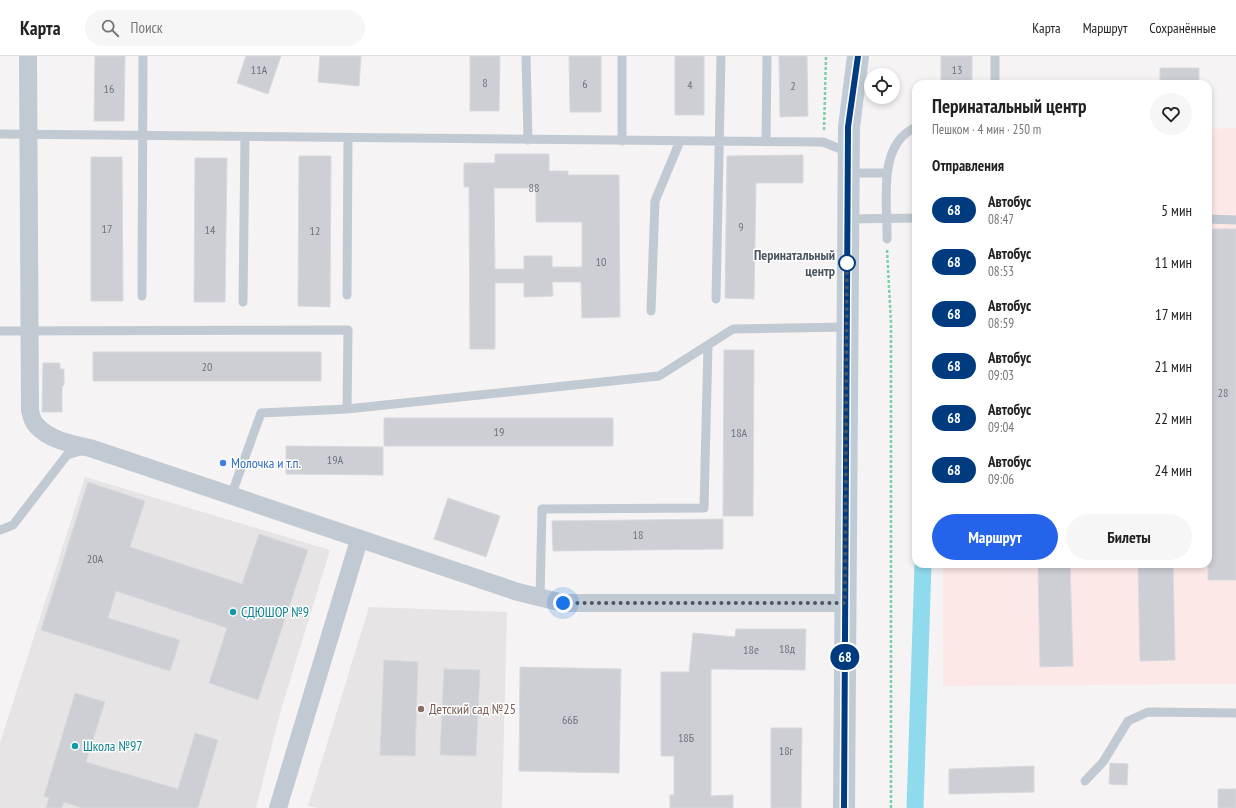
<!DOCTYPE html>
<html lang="ru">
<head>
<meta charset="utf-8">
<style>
  :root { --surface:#fff; --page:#f6f6f6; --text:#222; --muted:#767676; --line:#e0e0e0; --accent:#2563eb }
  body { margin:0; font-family:"PT Sans Narrow",sans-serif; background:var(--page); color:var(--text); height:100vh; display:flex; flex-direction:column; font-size:15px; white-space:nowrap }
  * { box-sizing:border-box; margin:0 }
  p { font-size:13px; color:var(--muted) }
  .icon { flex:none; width:22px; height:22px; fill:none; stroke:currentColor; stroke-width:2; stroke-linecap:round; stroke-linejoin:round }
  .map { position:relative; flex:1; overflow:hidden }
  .side { position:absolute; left:912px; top:24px; width:300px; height:488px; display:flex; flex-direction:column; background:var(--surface); border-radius:12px; box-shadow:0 2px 6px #0003 }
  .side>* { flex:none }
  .badge { padding:0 8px; border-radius:13px; font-size:14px; line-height:26px }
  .fabs { position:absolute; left:864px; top:12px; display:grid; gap:8px }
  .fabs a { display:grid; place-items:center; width:36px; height:36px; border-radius:50%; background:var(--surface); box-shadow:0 2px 6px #0003; font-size:20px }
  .you { position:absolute; width:20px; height:20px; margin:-10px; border:3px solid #fff; border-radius:50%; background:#1a73e8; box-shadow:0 0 0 6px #1a73e833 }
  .map>.badge { position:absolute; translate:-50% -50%; box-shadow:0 0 0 2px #fff }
  h2 { padding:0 20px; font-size:15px; line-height:36px }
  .round { display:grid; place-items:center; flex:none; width:42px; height:42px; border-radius:21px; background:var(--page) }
  .overview { display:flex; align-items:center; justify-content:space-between; height:68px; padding:0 20px }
  h1 { font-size:19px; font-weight:700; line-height:30px }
  .action { display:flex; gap:8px; margin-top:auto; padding:8px 20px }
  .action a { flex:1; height:46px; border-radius:24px; background:var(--accent); color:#fff; font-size:16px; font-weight:700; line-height:46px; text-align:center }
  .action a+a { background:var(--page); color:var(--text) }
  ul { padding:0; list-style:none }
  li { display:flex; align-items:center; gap:12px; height:52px; padding:0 20px }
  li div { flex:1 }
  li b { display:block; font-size:15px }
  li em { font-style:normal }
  li .badge { min-width:44px; font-weight:700; text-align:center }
  header { display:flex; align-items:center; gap:24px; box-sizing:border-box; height:56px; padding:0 20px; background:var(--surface); border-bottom:1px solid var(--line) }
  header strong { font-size:19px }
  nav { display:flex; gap:22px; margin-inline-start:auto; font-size:14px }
  .search { width:280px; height:36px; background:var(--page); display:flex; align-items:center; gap:10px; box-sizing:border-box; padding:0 14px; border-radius:22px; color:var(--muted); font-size:15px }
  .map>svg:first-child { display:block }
  .education { fill:#e6e4e5 }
  .medical { fill:#fce8e6 }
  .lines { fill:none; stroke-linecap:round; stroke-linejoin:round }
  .canal { stroke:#90daee; stroke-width:17 }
  .building { fill:#cdcfd5; stroke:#d7d9de; fill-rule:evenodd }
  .path { stroke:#7ad0a6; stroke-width:2.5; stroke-dasharray:3 2; stroke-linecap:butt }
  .service { stroke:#c1cad2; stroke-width:9 }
  .minor { stroke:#c1cad2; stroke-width:18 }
  .secondary { stroke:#c1cbd6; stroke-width:22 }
  .line-casing { stroke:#fff; stroke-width:9 }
  .line { stroke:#003b80; stroke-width:6 }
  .walk { stroke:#4a5661; stroke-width:4; stroke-dasharray:0 7.2 }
  .stop-dot { fill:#fff; stroke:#003b80; stroke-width:2 }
  .shop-dot { fill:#3f7fe0; stroke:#fff; stroke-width:1.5 }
  .culture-dot { fill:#0f9aa8; stroke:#fff; stroke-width:1.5 }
  .education-dot { fill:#8d6e63; stroke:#fff; stroke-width:1.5 }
  .labels { text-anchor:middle; stroke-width:3; stroke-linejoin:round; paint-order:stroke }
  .number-label { font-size:12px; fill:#6b747e }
  .stop-label { font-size:14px; font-weight:bold; fill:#4a5661; stroke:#fff; text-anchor:end }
  .shop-label { font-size:14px; fill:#366cbe; stroke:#fff; text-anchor:start }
  .culture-label { font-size:14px; fill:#0d838f; stroke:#fff; text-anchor:start }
  .education-label { font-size:14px; fill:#785e54; stroke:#fff; text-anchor:start }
</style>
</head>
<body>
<header>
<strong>Карта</strong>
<div class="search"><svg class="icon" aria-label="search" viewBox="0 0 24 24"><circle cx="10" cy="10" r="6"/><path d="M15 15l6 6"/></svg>Поиск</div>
<nav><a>Карта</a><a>Маршрут</a><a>Сохранённые</a></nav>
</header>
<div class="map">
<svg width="1236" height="752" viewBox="0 0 1236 752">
  <rect width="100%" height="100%" fill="#f5f3f3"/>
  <path class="education" d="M 85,421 L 330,494 L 280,657 L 256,752 L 0,752 L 0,687 Z
    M 369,551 L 507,556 L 502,752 L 318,752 L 308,750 Z"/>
  <path class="medical" d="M 1236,72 L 1236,628 L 943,630 L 943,508 L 1208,508 L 1208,73 Z"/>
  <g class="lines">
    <path class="canal" d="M 915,752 L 923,508"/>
  </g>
  <path class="building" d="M 95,0 L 125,0 L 124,65 L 94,65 Z
    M 246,0 L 281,0 L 268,38 L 237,27 Z
    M 320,0 L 361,0 L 359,30 L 318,26 Z
    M 470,0 L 500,0 L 499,55 L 470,55 Z
    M 569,0 L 601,0 L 601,56 L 570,56 Z
    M 675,0 L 704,0 L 704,59 L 675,59 Z
    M 779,0 L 807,0 L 808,60 L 780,61 Z
    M 941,0 L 972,0 L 972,28 L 941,28 Z
    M 1160,12 L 1199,12 L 1199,28 L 1160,28 Z
    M 495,98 L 549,98 L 549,115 L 568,115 L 568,119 L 619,119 L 620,261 L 582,262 L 581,226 L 552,226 L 553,240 L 524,241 L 524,227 L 495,227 L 495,293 L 470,293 L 469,131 L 464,131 L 464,107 L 495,107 ZM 494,132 L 536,132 L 536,166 L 582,166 L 582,211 L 552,211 L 552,200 L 524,200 L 524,213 L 495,213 Z
    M 803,99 L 803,127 L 756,127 L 754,243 L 725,242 L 727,100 Z
    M 299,100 L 331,100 L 330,251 L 298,250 Z
    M 91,101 L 122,101 L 123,245 L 91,245 Z
    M 195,102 L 227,102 L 225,246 L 194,246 Z
    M 1212,173 L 1236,173 L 1236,524 L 1208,524 Z
    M 724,294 L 754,294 L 753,460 L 723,460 Z
    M 93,296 L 321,296 L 321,325 L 93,325 Z
    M 43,307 L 60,307 L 60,313 L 64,313 L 64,329 L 62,330 L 62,356 L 42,356 Z
    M 384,362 L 613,362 L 613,390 L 384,390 Z
    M 286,390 L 383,391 L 383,419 L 286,418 Z
    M 88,426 L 145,445 L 130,491 L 242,528 L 259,478 L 308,494 L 258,644 L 209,627 L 227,572 L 116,535 L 108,562 L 180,584 L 170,615 L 41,574 Z
    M 448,442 L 500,460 L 486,501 L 434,483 Z
    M 723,463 L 723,493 L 553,495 L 552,465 Z
    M 1038,508 L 1070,508 L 1073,610 L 1040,611 Z
    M 1138,508 L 1173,508 L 1175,604 L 1140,605 Z
    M 736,573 L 806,573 L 805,614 L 711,613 L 711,740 L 733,739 L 733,752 L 670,752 L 670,739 L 674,739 L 674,700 L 661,700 L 661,616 L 689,616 L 693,577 L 735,581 Z
    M 384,604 L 418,606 L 415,700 L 380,699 Z
    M 520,611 L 621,613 L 619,717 L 519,715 Z
    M 444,613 L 480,614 L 476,700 L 440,699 Z
    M 75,637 L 105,646 L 86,706 L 178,733 L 195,677 L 218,684 L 198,752 L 82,752 L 64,746 L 62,752 L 46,752 L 49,742 L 44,740 Z
    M 771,672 L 802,672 L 801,752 L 771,752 Z
    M 1110,707 L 1128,708 L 1127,729 L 1109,728 Z
    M 1034,710 L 1034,736 L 949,738 L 949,713 Z
    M 1218,733 L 1236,733 L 1236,752 L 1218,752 Z"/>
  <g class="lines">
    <path class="path" d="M 824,74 L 826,0
      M 887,194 L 891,267 L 891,752"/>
    <path class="service" d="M 526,0 L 528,84
      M 622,0 L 622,85
      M 995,28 L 995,0
      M 0,78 L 823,86 L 848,96
      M 766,86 L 767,0
      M 848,117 L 887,117
      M 847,163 L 916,162
      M 1208,163 L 1236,164
      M 887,183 C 888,147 876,89 916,71
      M 347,239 L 348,82
      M 142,240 L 143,0
      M 716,243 L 721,0
      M 243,246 L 245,81
      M 651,255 L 655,145 L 680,85
      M 0,275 L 348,274 L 347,353
      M 231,440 L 261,357 L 347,353 L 659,320 L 733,273 L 847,271
      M 0,474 L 13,469 L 67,399 L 84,394
      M 540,542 L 542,453 L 704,452 L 708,289
      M 1085,725 L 1103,706 L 1128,665 L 1148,656 L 1236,657"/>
    <path class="minor" d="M 28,0 L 30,354 C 31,359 32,365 36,369 C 49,384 71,388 90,392 L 518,536 L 563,547 L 845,547
      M 278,752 L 359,484"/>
    <path class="secondary" d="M 844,752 L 849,71 L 858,0"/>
  </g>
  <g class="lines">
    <defs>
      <path id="line" d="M 844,752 L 848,71 L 858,0"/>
    </defs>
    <use href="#line" class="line-casing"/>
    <use href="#line" class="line"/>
    <path class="walk" d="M 563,547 L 845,547 L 847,207"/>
  </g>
  <circle class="stop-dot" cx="847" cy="207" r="8"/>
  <circle class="shop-dot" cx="223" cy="407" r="4"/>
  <g class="culture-dot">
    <circle cx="233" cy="556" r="4"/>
    <circle cx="75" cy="690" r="4"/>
  </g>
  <circle class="education-dot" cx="421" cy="653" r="4"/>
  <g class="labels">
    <g class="number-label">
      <text x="259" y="18">11А</text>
      <text x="957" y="18">13</text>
      <text x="485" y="31">8</text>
      <text x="585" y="32">6</text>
      <text x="690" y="33">4</text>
      <text x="793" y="34">2</text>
      <text x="109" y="37">16</text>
      <text x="534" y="136">88</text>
      <text x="741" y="175">9</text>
      <text x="107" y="177">17</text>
      <text x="210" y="178">14</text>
      <text x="315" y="179">12</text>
      <text x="601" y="210">10</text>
      <text x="207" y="315">20</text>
      <text x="1223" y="341">28</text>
      <text x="499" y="380">19</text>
      <text x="739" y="381">18А</text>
      <text x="335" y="408">19А</text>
      <text x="638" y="483">18</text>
      <text x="95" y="507">20А</text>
      <text x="787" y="597">18д</text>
      <text x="751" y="598">18е</text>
      <text x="570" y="668">66Б</text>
      <text x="686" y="686">18Б</text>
      <text x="786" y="699">18г</text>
    </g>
    <g class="stop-label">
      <text x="835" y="204">Перинатальный<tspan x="835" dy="16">центр</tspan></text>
    </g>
    <g class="shop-label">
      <text x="231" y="412">Молочка и т.п.</text>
    </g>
    <g class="culture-label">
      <text x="241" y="561">СДЮШОР №9</text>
      <text x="83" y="695">Школа №97</text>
    </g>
    <g class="education-label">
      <text x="429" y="658">Детский сад №25</text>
    </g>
  </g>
</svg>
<div class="fabs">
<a><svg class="icon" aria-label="locate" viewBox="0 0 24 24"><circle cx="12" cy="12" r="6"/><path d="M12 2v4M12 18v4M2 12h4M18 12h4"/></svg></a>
</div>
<div class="you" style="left:563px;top:547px"></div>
<b class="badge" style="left:845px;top:601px;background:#003b80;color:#fff">68</b>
<section class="side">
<div class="overview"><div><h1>Перинатальный центр</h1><p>Пешком · 4 мин · 250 m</p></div><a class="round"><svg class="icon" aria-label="heart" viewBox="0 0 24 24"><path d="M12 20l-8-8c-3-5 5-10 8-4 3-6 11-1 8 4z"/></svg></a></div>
<h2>Отправления</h2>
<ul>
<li><span class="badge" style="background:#003b80;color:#fff">68</span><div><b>Автобус</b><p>08:47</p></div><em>5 мин</em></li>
<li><span class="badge" style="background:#003b80;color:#fff">68</span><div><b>Автобус</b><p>08:53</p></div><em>11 мин</em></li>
<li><span class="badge" style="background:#003b80;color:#fff">68</span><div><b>Автобус</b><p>08:59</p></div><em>17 мин</em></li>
<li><span class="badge" style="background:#003b80;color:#fff">68</span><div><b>Автобус</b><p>09:03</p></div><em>21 мин</em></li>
<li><span class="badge" style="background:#003b80;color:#fff">68</span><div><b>Автобус</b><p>09:04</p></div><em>22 мин</em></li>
<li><span class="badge" style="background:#003b80;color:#fff">68</span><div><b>Автобус</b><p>09:06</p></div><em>24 мин</em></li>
</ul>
<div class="action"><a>Маршрут</a><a>Билеты</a></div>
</section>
</div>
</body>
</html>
